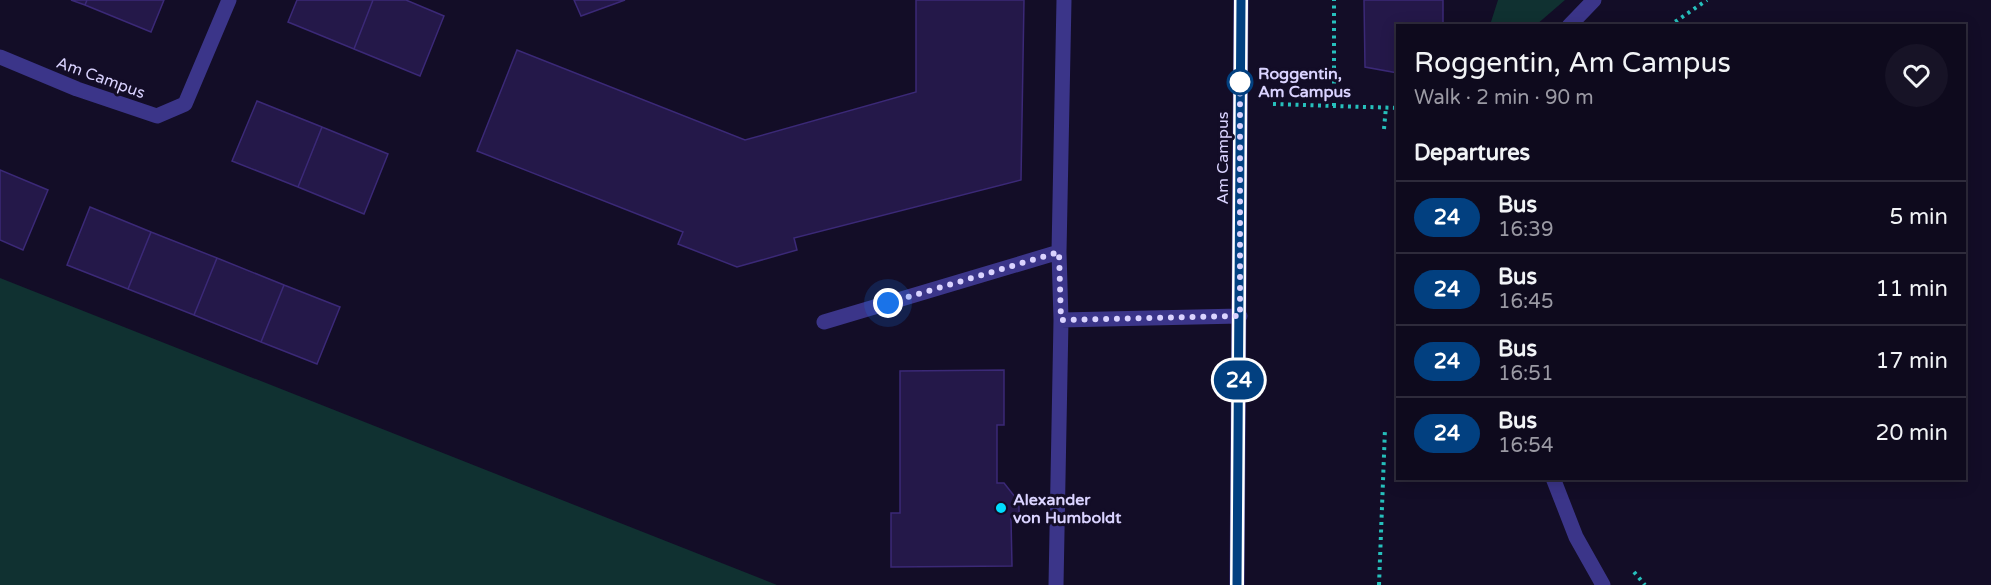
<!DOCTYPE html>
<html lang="en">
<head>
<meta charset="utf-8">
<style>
  :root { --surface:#0e0a1d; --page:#171326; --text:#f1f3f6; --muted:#9b9aa4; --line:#2e2b3b }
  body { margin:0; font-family:"Varela Round",sans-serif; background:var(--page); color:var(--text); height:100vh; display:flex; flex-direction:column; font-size:22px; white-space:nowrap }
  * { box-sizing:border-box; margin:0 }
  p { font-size:20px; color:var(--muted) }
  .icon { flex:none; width:33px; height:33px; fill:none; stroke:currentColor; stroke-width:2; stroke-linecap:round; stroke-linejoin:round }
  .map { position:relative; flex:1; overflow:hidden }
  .side { position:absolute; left:1396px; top:24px; width:570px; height:456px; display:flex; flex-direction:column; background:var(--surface); border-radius:0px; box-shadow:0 3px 15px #0003,0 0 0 2px var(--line) }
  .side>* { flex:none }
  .badge { padding:0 12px; border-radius:20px; font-size:21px; line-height:39px }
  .you { position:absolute; width:30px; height:30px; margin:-15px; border:4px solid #fff; border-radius:50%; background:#1a73e8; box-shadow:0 0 0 9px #1a73e833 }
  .map>.badge { position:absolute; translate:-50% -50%; box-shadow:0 0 0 3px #fff }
  h2 { padding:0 18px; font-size:22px; line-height:54px }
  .round { display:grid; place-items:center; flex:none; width:63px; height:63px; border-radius:32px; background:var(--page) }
  .summary { display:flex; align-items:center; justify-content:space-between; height:102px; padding:0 18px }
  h1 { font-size:28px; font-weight:600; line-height:45px }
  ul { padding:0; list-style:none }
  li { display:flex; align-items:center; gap:18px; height:72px; padding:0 18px; border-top:2px solid var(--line) }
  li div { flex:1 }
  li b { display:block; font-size:22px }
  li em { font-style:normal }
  li .badge { min-width:66px; font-weight:700; text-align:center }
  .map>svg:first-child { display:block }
  .green { fill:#103131 }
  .building { fill:#241849; stroke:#3b2977; stroke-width:1.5 }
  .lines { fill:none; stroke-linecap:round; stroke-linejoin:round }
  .path { stroke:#26c0bc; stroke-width:4; stroke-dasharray:3 4.5; stroke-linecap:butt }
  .service { stroke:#3b3589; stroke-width:15 }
  .minor { stroke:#3b3589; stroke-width:15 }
  .line-casing { stroke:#fff; stroke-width:14 }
  .line { stroke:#024080; stroke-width:9 }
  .walk { stroke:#dad3ff; stroke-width:6; stroke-dasharray:0 10.8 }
  .stop-dot { fill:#fff; stroke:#024080; stroke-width:3 }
  .poi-dot { fill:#00ddfe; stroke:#130d27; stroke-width:2 }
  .labels { text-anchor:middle; stroke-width:6; stroke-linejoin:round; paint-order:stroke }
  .stop-label { font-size:16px; font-weight:bold; fill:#dad3ff; stroke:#130d27; text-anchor:start }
  .street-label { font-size:16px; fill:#dad3ff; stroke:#130d27 }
  .poi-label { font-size:16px; font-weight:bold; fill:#dad3ff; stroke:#130d27; text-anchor:start }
</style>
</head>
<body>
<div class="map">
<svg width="1991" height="585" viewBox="0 0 1991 585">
  <rect width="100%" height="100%" fill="#130d27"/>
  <path class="green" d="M 1498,0 L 1565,0 L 1536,25 L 1490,25 Z
    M 0,278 L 777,585 L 0,585 Z"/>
  <path class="building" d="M 71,0 L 87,0 L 85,5 Z
    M 87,0 L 164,0 L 151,32 L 85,5 Z
    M 297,0 L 373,0 L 354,49 L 288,22 Z
    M 373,0 L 406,0 L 444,16 L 420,76 L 354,49 Z
    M 574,0 L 625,0 L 581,16 Z
    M 916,0 L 1024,0 L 1021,180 L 794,238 L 797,250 L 737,267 L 678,244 L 683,232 L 477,151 L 517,50 L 745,140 L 916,92 Z
    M 1364,0 L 1443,0 L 1443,26 L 1398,26 L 1398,73 L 1365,67 Z
    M 257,101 L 322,127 L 298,187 L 232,161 Z
    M 322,127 L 388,154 L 364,214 L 298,187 Z
    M 0,170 L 48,190 L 23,250 L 0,240 Z
    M 90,207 L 151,232 L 128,289 L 67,265 Z
    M 151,232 L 217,258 L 194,315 L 128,289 Z
    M 217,258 L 284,285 L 261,342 L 194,315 Z
    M 284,285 L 340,307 L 317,364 L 261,342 Z
    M 1004,370 L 1004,425 L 997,425 L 997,483 L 1004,483 L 1019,502 L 1019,519 L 1011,519 L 1012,566 L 891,567 L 891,513 L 900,513 L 900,371 Z"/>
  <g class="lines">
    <path class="path" d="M 1669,26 L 1707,0
      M 1273,104 L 1398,108
      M 1334,106 L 1334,0
      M 1384,129 L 1386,107
      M 1634,572 L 1645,585
      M 1379,585 L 1385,429"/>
    <path class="service" d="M 1569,26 L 1594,0
      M 1553,478 L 1576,537 L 1603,585"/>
    <path class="minor" d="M 1064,0 L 1059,252 L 1061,320 L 1240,316
      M 0,57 L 77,89 L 157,116 L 185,104 L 229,0
      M 824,322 L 1059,252
      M 1056,585 L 1061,320
      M 1237,585 L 1241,0"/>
  </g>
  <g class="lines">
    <defs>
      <path id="line" d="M 1237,585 L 1241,0"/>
    </defs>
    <use href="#line" class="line-casing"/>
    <use href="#line" class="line"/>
    <path class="walk" d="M 888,303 L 1059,252 L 1061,320 L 1240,316 L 1240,82"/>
  </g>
  <circle class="stop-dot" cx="1240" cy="82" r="12"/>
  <circle class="poi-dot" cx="1001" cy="508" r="6"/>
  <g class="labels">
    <g class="stop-label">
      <text x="1258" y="79">Roggentin,<tspan x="1258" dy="18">Am Campus</tspan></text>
    </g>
    <g class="street-label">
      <text transform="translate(101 77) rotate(20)" y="6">Am Campus</text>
      <text transform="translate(1222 158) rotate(-90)" y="6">Am Campus</text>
    </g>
    <g class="poi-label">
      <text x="1013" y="505">Alexander<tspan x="1013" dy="18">von Humboldt</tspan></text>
    </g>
  </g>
</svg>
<div class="you" style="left:888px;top:303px"></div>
<b class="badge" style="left:1239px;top:380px;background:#024080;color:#fff">24</b>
<section class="side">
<div class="summary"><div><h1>Roggentin, Am Campus</h1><p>Walk · 2 min · 90 m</p></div><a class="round"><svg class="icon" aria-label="heart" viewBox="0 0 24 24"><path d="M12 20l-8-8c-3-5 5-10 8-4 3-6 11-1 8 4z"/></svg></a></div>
<h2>Departures</h2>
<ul>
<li><span class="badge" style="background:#024080;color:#fff">24</span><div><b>Bus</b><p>16:39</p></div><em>5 min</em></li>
<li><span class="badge" style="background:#024080;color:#fff">24</span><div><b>Bus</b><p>16:45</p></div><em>11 min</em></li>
<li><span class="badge" style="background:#024080;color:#fff">24</span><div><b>Bus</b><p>16:51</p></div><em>17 min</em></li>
<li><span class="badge" style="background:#024080;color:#fff">24</span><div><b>Bus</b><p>16:54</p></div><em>20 min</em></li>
</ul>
</section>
</div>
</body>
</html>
